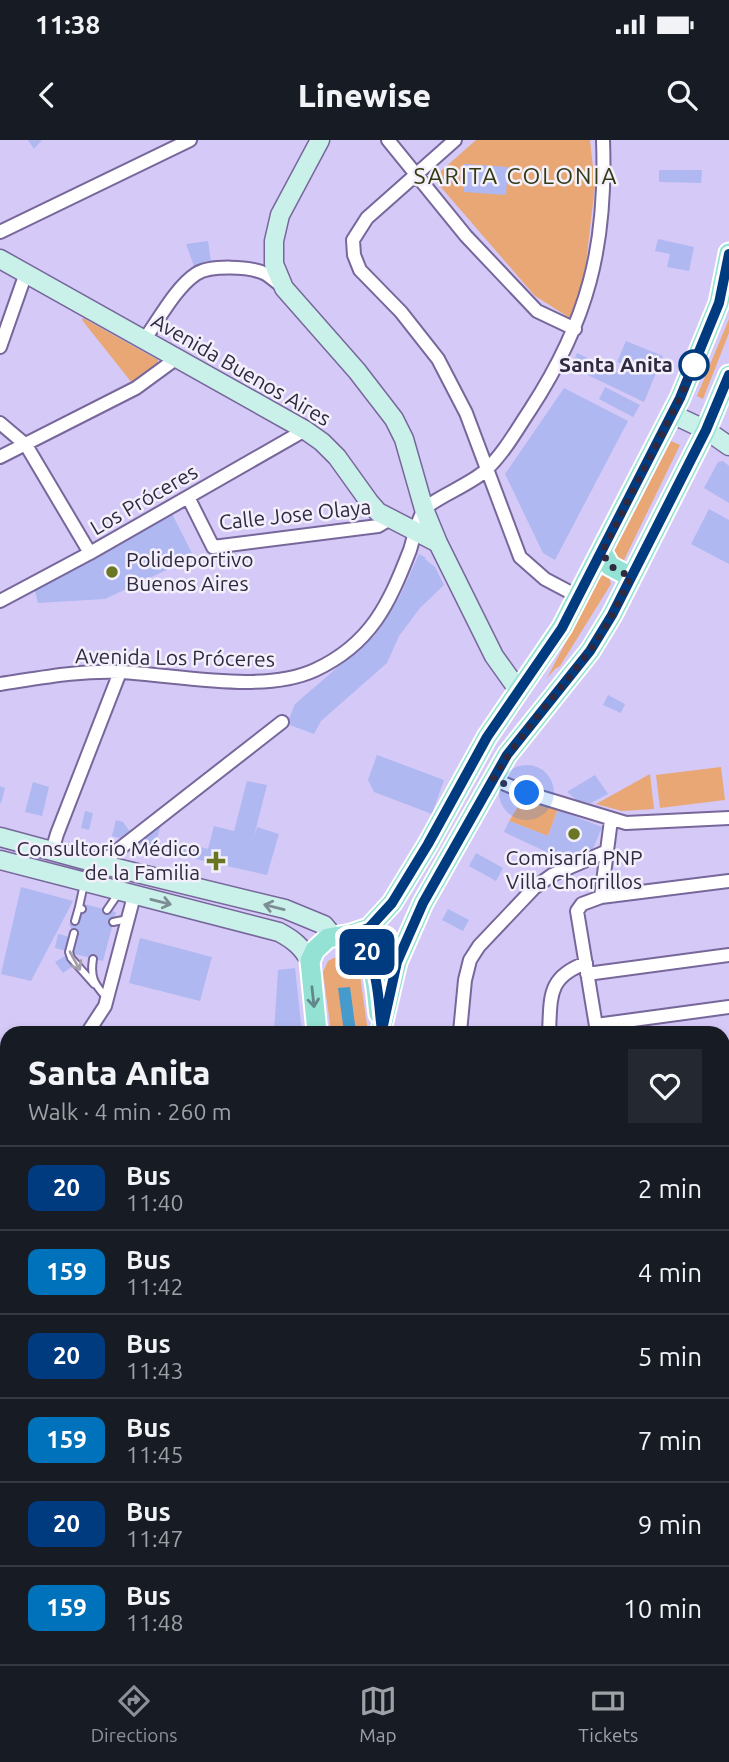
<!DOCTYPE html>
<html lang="en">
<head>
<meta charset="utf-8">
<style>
  :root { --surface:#171b24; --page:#242831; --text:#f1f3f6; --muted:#9ea1a6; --line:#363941; --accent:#8c9099 }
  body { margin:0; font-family:Ubuntu,sans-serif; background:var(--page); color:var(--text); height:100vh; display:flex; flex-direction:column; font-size:26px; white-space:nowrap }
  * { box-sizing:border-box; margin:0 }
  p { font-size:23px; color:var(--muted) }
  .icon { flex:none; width:38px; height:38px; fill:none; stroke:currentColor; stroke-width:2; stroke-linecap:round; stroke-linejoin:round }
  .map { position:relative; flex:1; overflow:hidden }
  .details { position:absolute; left:0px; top:886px; width:730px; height:639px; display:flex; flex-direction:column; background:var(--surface); border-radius:21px 21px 0 0; box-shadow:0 4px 10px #0003 }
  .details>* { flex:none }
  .badge { padding:0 14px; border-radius:10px; font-size:24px; line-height:46px }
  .you { position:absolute; width:35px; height:35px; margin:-18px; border:5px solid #fff; border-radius:50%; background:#1a73e8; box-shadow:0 0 0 10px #1a73e833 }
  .map>.badge { position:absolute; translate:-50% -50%; box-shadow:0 0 0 4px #fff }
  .round { display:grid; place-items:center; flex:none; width:74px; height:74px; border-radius:0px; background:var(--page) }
  .summary { display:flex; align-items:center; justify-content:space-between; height:119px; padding:0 28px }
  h1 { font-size:33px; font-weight:800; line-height:52px }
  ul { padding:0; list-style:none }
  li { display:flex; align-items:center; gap:21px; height:84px; padding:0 28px; border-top:2px solid var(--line) }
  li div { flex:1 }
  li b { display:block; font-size:26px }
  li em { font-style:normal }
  li .badge { min-width:77px; font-weight:700; text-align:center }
  .status { display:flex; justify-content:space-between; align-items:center; height:49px; padding:0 35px; background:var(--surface); direction:ltr }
  .status svg { height:19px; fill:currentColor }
  header { display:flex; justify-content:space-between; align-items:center; height:91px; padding:0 28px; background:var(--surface); font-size:32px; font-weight:800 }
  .tab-bar { display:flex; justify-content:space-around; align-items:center; height:98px; border-top:2px solid var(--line); background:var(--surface); font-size:19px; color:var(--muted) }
  .tab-bar a { display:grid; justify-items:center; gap:4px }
  .tab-bar .on { color:var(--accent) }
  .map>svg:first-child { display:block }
  .green { fill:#e9a775 }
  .water { fill:#479bcc }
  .building { fill:#afb8f1 }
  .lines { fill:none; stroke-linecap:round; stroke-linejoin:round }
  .lane-casing { stroke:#77679b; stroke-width:10 }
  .street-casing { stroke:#77679b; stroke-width:16 }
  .secondary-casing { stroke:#77679b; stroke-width:21 }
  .primary-casing { stroke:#fff; stroke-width:23 }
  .lane { stroke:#fff; stroke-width:6 }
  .street { stroke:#fff; stroke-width:12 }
  .secondary { stroke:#c9f1e9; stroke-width:18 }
  .primary { stroke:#93e2d3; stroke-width:19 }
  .oneway { stroke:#7c8d94 }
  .oneway2 { stroke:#a29fa9 }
  .oneway3 { stroke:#62868a }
  .line-casing { stroke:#fff; stroke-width:16 }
  .line { stroke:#003b80; stroke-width:10 }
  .walk { stroke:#302940; stroke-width:7; stroke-dasharray:0 12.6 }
  .stop-dot { fill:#fff; stroke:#003b80; stroke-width:3.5 }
  .poi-dot { fill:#6a7622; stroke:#f3f0fc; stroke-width:2.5 }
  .labels { text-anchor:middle; stroke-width:5; stroke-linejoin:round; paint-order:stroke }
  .stop-label { font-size:21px; font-weight:bold; fill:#302940; stroke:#f3f0fc; text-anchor:end }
  .street-label { font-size:21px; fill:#302940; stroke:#f3f0fc }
  .poi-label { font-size:21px; fill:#302940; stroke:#f3f0fc; text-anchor:start }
  .neighbourhood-label { font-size:23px; letter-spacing:2px; fill:#343a12; stroke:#f3f0fc }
</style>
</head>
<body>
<div class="status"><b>11:38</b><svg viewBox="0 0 49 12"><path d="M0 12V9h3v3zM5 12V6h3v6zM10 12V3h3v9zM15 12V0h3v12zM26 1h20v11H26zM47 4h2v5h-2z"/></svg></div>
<header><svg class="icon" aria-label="back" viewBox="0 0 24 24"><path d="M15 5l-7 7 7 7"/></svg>Linewise<svg class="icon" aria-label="search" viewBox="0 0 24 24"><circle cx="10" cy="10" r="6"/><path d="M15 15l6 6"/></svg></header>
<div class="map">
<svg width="729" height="1524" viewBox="0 0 729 1524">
  <rect width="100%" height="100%" fill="#d5c9f7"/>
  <path class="green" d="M 476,0 L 590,0 L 595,46 L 586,123 L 579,154 L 570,178 L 535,156 L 433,38 Z
    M 83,178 L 158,220 L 157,228 L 132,243 L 82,180 Z
    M 729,179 L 729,193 L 703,259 L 697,256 Z
    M 671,301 L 680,305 L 624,420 L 619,420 L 613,413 Z
    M 608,433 L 611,444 L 560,526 L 555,529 L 547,538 L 600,437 Z
    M 721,627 L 725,660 L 660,668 L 656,635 Z
    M 650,634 L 654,669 L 622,671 L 596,664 Z
    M 529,658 L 558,669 L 548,696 L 509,681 L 521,662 Z
    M 338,816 L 350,818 L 359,828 L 368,892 L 331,892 L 323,832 L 328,821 Z
    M 723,1266 L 729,1273 L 729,1333 L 723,1326 Z"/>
  <path class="water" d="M 350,847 L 356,892 L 344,892 L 338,848 Z"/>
  <path class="building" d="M 28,0 L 42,0 L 34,9 Z
    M 464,24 L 508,27 L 506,55 L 464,52 Z
    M 659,30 L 702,30 L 701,43 L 659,42 Z
    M 658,99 L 694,107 L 689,131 L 667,127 L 670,114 L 655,111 Z
    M 208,101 L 211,122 L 195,129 L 186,104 Z
    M 626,201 L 663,216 L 644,262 L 571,227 L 577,213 L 619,233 L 623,224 L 617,222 Z
    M 605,247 L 640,265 L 633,277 L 599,259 Z
    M 564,248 L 628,281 L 555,420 L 543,413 L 505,334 Z
    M 723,321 L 729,326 L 729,363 L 704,348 L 718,322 Z
    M 709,369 L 729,380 L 729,424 L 691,404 Z
    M 171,372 L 194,417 L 105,459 L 38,463 L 34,447 Z
    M 419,414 L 426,418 L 425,419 L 435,427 L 444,445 L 420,468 L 399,496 L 387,523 L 321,581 L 314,594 L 287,584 L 295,564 L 375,495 L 399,458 Z
    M 608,555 L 625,564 L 621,573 L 603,565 Z
    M 377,615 L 444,640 L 432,674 L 374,652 L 368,640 Z
    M 595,635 L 608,654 L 591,663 L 578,661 L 567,652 Z
    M 247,641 L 267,645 L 253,700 L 257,687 L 279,694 L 267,735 L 182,716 L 185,703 L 208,709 L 214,686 L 234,691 Z
    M 33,642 L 49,647 L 42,676 L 25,672 Z
    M 0,646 L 5,648 L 1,663 L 0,663 Z
    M 558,670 L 602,687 L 590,716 L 575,722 L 553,715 L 504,692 L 509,681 L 548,696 Z
    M 85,671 L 93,673 L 89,690 L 81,688 Z
    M 116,680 L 123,682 L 131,693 L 123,699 L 112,696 Z
    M 158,684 L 161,685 L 152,714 L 133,708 L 132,703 Z
    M 476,713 L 503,728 L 496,741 L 469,726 Z
    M 21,747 L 73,761 L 31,841 L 1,834 Z
    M 84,764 L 116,772 L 103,821 L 71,813 L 75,796 L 69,784 L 80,779 Z
    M 448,769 L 469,780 L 463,791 L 442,780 Z
    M 58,794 L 70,797 L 67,811 L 55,808 Z
    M 140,798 L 212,817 L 200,861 L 129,843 Z
    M 65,816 L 73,826 L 63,833 L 55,822 Z
    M 295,828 L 302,892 L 274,892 L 278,830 Z
    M 723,1414 L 729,1424 L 729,1453 L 723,1455 Z"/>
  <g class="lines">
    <defs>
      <path id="lane" d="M 82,769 L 79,767 L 84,744
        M 107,770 L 118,754
        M 75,781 L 79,767
        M 113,782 L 128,779
        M 74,793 L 69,812 L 71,818 L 94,844
        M 93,819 C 90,837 94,844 106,857
        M 76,1524 L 77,1517"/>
      <path id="street" d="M 388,0 L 466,96 L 537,171 L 575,189
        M 455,0 L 367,78 L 353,100 L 354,115 L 360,130 L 401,172 L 438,219 L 466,273 L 520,417 L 545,439 L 579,457
        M 0,92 L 190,0
        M 144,200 C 158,181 176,147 196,134 C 210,125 250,126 266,134 C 272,138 278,143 284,148
        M 0,207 L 26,133
        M 0,283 L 26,305 L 90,413
        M 0,317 L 136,248 L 177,218
        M 188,357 L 213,407 L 378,386 L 390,379
        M 0,461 L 90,413 L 305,290
        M 0,544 C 40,538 80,530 121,532 C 178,535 263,554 315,530 C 371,504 389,464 410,410 C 414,397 417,380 424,370 C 432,359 472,344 486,330 C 504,313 516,291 530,270 C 588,181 607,106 603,0
        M 493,639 L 527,653 L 626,683 L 729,678
        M 52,711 L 57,694 L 120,532
        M 100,724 L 282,582
        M 601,757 L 611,680
        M 587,834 L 729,815
        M 596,885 L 729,867
        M 88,892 L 105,866 L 134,756
        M 460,892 L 465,840 L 470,820 L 479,806 L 534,748 L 552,735 L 605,712
        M 549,892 C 551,857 547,837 586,823
        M 597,892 L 577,771 L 582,764 L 601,757 L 729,741
        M 723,941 L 729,942
        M 0,975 L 7,978
        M 0,1032 L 7,1020
        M 723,1034 L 729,1033
        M 723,1084 L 729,1084
        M 723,1466 L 729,1464
        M 0,1467 L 7,1471
        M 462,1517 L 464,1524
        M 573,1517 L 575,1524
        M 683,1517 L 685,1524
        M 137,1524 L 152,1517
        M 524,1524 L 546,1517"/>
      <path id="secondary" d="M 320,0 L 280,75 L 274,101 L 274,124 L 284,148 L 357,231 L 394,279 L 404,299 L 424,369 L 438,403 L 494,516 L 519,551
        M 0,119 L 305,290 L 322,302 L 337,317 L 370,363 L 378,372 L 438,403
        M 672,274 L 706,290 L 729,306
        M 0,697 L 100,724 L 285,769 L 324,785 L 334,797
        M 0,720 L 279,792 C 294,800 302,807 310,821"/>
      <path id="primary" d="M 602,412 L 610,426 L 631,437
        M 343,796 C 377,805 375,846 379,874
        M 381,890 L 397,822 L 423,763 L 507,615 L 590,511 L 612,475 L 706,290 L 729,235
        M 317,892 L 310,821 L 315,810 L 328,798 L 351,794 L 369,788 L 392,763 L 428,704 L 487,597 L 562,487 L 680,258 L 719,163 L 729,113
        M 723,1347 L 729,1353
        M 723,1380 L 729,1387
        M 56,1524 L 58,1517
        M 98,1524 L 98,1517"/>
    </defs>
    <use href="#lane" class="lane-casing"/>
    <use href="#street" class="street-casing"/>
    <use href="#secondary" class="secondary-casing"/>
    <use href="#primary" class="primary-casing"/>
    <use href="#lane" class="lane"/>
    <use href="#street" class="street"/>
    <use href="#secondary" class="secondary"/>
    <use href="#primary" class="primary"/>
  </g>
  <defs><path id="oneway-shaft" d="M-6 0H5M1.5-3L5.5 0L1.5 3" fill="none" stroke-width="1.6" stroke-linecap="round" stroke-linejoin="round" transform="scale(1.75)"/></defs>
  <g class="oneway">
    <use href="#oneway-shaft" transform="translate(161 762) rotate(14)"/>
    <use href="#oneway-shaft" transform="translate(274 767) rotate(-166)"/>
  </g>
  <use class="oneway2" href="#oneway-shaft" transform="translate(75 821) rotate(61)"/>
  <use class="oneway3" href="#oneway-shaft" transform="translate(313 857) rotate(84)"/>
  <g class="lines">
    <defs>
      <path id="line" d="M 729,114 L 719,163 L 680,258 L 562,488 L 487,597 L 428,704 L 392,763 L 369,788 L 343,796 C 381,805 377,859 382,890 L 397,822 L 423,763 L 507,615 L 590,511 L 612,475 L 706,290 L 729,235"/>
    </defs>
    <use href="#line" class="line-casing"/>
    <use href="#line" class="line"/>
    <path class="walk" d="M 527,653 L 493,639 C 520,593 557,555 588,513 C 606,489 618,463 631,437 L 610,426 L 602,412 L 680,258 L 694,225"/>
  </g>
  <circle class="stop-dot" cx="694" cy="225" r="14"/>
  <g class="poi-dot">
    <circle cx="112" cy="432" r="7"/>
    <circle cx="574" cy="694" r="7"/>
    <path d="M212.5 710.5h7v7h7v7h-7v7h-7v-7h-7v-7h7z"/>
  </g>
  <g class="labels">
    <g class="stop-label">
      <text x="673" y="232">Santa Anita</text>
    </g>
    <g class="street-label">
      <text transform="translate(241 230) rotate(30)" y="7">Avenida Buenos Aires</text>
      <text transform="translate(144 360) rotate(-30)" y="7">Los Próceres</text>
      <text transform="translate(295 375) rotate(-6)" y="7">Calle Jose Olaya</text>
      <text transform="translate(175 518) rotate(1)" y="7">Avenida Los Próceres</text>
    </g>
    <g class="poi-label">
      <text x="126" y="427">Polideportivo<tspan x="126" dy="24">Buenos Aires</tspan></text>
      <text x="200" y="716" text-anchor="end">Consultorio Médico<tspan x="200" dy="24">de la Familia</tspan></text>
      <text x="574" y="725" text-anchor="middle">Comisaría PNP<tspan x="574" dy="24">Villa Chorrillos</tspan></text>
    </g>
    <g class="neighbourhood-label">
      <text x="516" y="44">SARITA COLONIA</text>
    </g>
  </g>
</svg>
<div class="you" style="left:527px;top:653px"></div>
<b class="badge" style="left:367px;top:812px;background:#003b80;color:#fff">20</b>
<section class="details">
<div class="summary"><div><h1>Santa Anita</h1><p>Walk · 4 min · 260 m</p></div><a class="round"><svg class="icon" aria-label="heart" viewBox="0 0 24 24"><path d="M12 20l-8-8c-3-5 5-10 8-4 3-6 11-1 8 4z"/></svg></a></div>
<ul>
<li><span class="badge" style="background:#003b80;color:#fff">20</span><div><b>Bus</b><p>11:40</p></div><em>2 min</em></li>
<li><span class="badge" style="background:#0072bc;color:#fff">159</span><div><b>Bus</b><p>11:42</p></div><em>4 min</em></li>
<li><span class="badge" style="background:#003b80;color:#fff">20</span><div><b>Bus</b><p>11:43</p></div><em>5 min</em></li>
<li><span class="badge" style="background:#0072bc;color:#fff">159</span><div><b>Bus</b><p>11:45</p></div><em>7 min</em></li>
<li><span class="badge" style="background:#003b80;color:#fff">20</span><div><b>Bus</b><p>11:47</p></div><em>9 min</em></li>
<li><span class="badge" style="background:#0072bc;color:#fff">159</span><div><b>Bus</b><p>11:48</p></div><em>10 min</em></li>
</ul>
</section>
</div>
<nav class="tab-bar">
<a class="on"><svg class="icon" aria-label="directions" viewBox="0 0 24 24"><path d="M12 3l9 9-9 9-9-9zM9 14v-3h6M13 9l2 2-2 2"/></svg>Directions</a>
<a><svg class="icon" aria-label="map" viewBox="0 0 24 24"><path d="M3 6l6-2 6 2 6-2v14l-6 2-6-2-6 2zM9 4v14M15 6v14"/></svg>Map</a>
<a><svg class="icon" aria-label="tickets" viewBox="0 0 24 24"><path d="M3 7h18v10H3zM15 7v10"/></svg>Tickets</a>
</nav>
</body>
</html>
